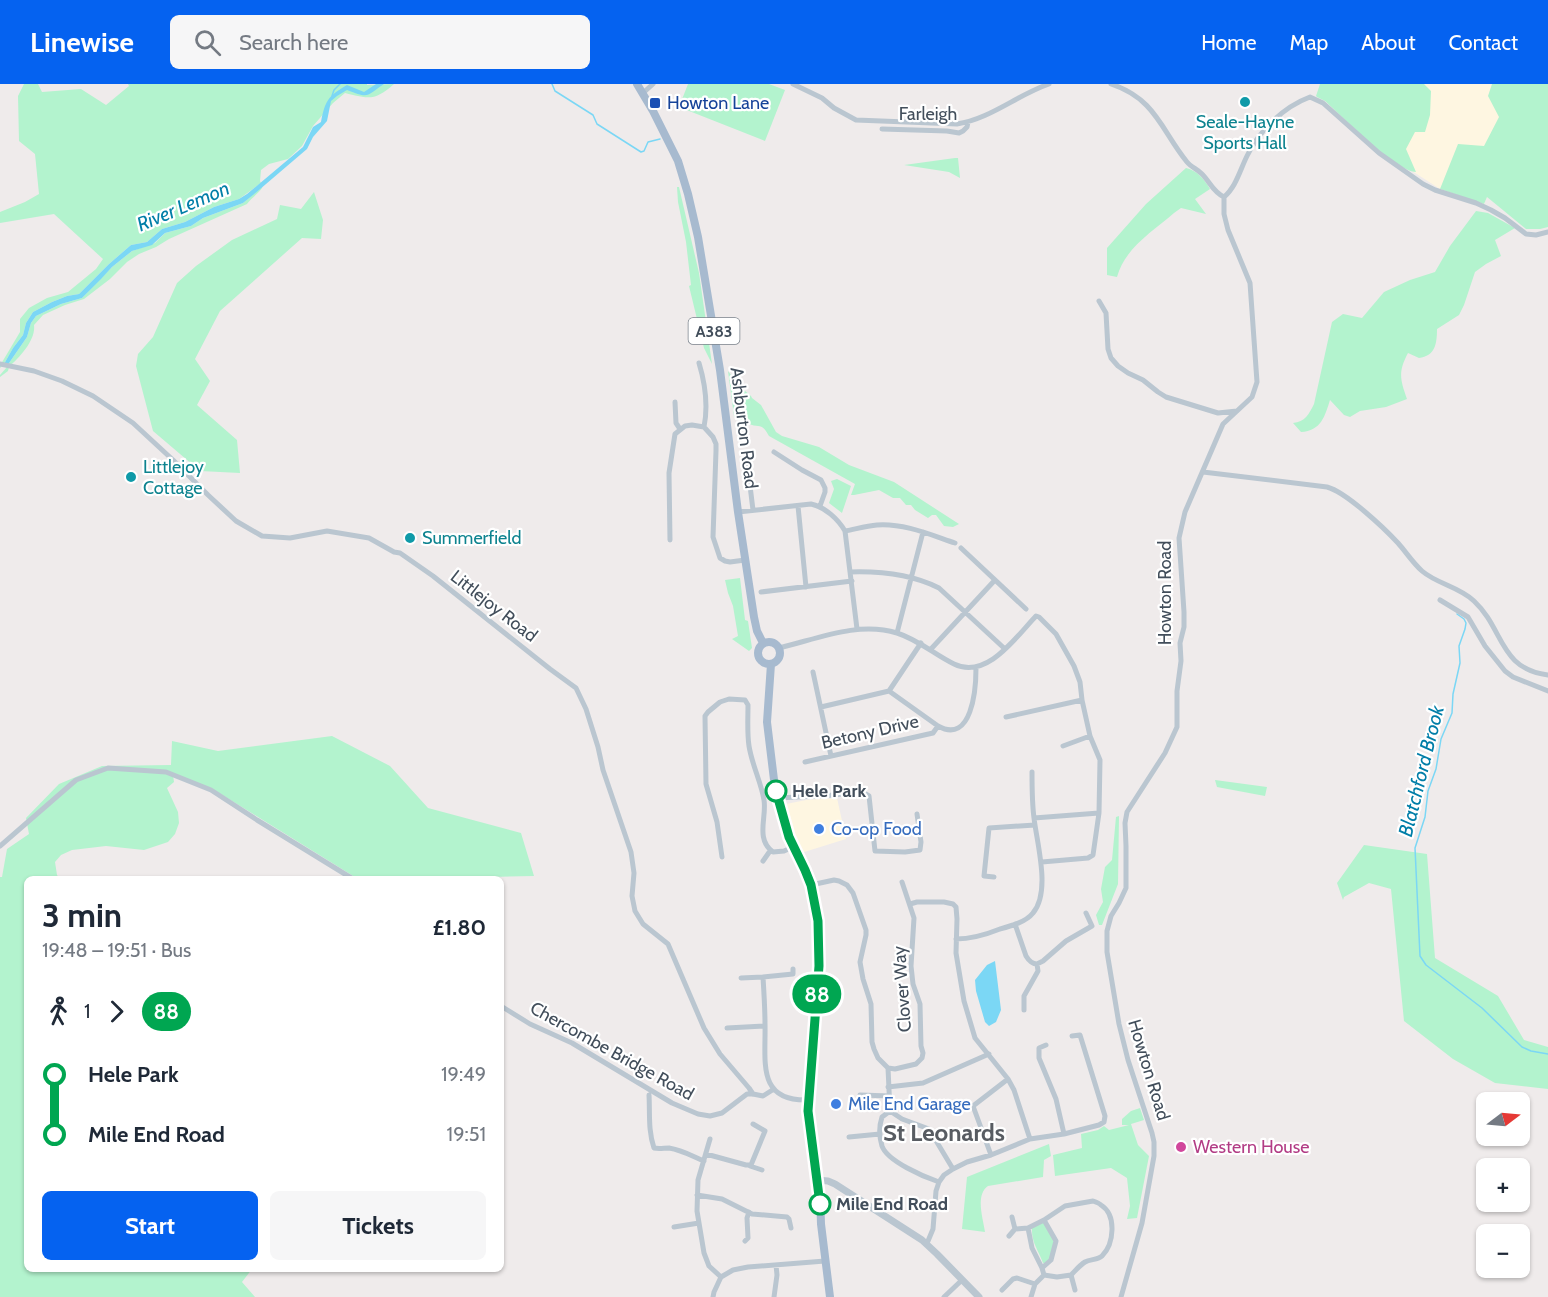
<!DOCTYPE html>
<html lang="en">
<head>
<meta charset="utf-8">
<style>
  :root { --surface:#fff; --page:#f6f6f7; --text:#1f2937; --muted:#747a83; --accent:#0562f0 }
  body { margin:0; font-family:Cabin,sans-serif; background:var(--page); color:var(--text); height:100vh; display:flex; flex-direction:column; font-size:22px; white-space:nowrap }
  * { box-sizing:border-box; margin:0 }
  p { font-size:20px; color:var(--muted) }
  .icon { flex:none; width:33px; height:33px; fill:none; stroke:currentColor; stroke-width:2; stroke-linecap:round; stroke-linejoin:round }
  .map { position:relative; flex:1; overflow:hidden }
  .sheet { position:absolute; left:24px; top:792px; width:480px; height:396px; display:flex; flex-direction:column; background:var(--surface); border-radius:9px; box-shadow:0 2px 4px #0004 }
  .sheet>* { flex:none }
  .badge { padding:0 12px; border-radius:20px; font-size:21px; line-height:39px }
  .needle { width:39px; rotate:74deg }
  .fabs { position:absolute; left:1476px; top:1008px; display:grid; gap:12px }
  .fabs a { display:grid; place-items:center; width:54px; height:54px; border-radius:9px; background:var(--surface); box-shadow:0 2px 4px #0004; font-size:30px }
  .map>.badge { position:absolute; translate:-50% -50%; box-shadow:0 0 0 3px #fff }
  .legs { display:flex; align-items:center; gap:9px; height:66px; padding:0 18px; font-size:20px }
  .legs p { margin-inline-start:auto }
  .head { display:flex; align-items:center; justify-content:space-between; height:102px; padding:0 18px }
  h1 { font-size:33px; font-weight:800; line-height:45px }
  .button { display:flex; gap:12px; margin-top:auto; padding:12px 18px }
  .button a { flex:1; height:69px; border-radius:9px; background:var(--accent); color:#fff; font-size:24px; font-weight:800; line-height:69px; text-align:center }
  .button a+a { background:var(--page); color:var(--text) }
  ul { padding:0 18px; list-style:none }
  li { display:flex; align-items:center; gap:21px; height:60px; font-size:22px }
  li i { display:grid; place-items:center; width:9px; height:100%; margin:0 8px; background:currentColor }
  li i::after { content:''; width:15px; height:15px; margin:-8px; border:4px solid; border-radius:50%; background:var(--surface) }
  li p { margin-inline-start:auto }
  li:first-child i { background:linear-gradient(#0000 50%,currentColor 0) }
  li:last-child i { background:linear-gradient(currentColor 50%,#0000 0) }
  header { display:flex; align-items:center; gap:36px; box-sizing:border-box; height:84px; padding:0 30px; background:var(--accent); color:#fff }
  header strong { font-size:28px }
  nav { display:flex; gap:33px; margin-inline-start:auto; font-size:21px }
  .search { width:420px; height:54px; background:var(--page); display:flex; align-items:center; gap:15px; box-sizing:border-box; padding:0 21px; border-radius:9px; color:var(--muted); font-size:22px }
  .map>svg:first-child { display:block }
  .commercial { fill:#fef6e1 }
  .green { fill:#b3f3ce }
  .water { fill:#7bd7f5 }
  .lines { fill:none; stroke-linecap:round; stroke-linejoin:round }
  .stream { stroke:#7bd7f5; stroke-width:1.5 }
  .minor { stroke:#bac6d0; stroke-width:5 }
  .tertiary { stroke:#bac6d0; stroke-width:7 }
  .primary { stroke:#a7bacf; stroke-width:8 }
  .line-1-casing { stroke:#fff; stroke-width:14 }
  .line-1 { stroke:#00a651; stroke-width:9 }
  .culture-dot { fill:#0f9aa8; stroke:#fff; stroke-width:2 }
  .transit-dot { fill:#1a4fb4; stroke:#fff; stroke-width:2 }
  .stop-1-dot { fill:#fff; stroke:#00a651; stroke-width:3 }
  .shop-dot { fill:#3f7fe0; stroke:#fff; stroke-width:2 }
  .hotel-dot { fill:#d1479c; stroke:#fff; stroke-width:2 }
  .labels { text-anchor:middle; stroke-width:4.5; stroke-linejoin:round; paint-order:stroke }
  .shield { fill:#fff; stroke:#7b838c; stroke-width:1.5 }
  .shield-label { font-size:16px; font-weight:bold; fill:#424e5b }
  .transit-label { font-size:18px; fill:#164399; stroke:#fff; text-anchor:start }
  .street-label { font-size:18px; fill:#424e5b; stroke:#fff }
  .culture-label { font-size:18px; fill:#0d838f; stroke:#fff; text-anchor:start }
  .stop-label { font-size:18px; font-weight:bold; fill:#424e5b; stroke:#fff; text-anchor:start }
  .shop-label { font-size:18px; fill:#366cbe; stroke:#fff; text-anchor:start }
  .hotel-label { font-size:18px; fill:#b23c85; stroke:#fff; text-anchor:start }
  .water-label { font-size:20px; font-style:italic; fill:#017ea8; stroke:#fff }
  .district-label { font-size:24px; font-weight:bold; fill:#585c62; stroke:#fff }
</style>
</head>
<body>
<header>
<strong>Linewise</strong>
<div class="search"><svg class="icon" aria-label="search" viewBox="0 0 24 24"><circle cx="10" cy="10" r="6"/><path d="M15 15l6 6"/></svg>Search here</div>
<nav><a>Home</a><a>Map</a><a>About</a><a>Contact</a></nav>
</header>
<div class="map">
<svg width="1548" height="1213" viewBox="0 0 1548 1213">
  <rect width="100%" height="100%" fill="#efebeb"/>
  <path class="commercial" d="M 1322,0 L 1532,0 L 1484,120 L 1440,105 L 1381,67 Z
    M 837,714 L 846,755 L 801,769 L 795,757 L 789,743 L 786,720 L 806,716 Z"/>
  <path class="green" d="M 24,0 L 38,0 L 42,8 L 81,5 L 106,21 L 129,2 L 128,0 L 367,0 L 367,1 L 394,0 C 375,17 369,15 345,9 L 333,19 L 313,42 L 302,62 L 288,75 L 269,80 L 261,86 L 260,97 L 261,99 L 239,115 L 214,123 L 185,138 L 162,145 L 147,158 L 131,161 L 109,180 L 79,210 L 67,212 L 52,218 L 33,228 L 26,239 L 23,251 L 13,264 L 4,280 L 7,282 L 27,253 L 31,239 L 36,232 L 61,220 L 82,214 L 112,183 L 132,167 L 155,159 L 165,149 L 191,142 L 203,134 L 243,119 L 263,102 C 260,109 252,113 247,120 L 169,155 L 156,163 L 139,170 L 127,178 L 110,195 L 84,215 L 65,221 L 43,231 L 34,241 C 36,256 20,273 9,283 L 8,287 L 0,293 L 0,291 L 7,283 L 3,281 L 0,284 L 0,280 L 1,280 L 20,248 L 20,235 L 29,224 L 47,214 L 68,208 L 96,185 L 103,175 L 54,130 L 0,139 L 0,128 L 25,118 L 39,110 L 35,70 L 19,57 L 18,12 Z
    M 688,0 L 769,0 L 785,6 L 765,57 L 679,23 Z
    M 1320,0 L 1424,0 L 1431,7 L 1430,31 L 1425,48 L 1415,48 L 1406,65 L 1416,88 C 1395,87 1343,33 1325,17 L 1317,13 L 1316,12 Z
    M 1492,0 L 1548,0 L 1548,143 L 1540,145 L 1526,145 L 1487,113 L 1484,120 L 1440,105 L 1458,60 L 1484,62 L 1499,33 L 1488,12 Z
    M 955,74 L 958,74 L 960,94 L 949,88 L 904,81 Z
    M 1186,84 C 1198,87 1204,95 1210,105 L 1195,115 L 1206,130 L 1181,124 L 1174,129 C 1152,148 1125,164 1117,193 L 1107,191 L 1107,164 L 1146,120 Z
    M 677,103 L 679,103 L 699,189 L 712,280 L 704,264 L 689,202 L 691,201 L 686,158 L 678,118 Z
    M 314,108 L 323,136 L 321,155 L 302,154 L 220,227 L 195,275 L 210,297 L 197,321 L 237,356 L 240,389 L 200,387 L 153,347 L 136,282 L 138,270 L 153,253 L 177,199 L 196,182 L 232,156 L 277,135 L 280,121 L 301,125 Z
    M 1476,127 L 1488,129 L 1515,144 L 1495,156 L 1501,172 L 1486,180 L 1475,188 L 1464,221 L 1459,231 L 1437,245 C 1437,260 1435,272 1419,274 L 1408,269 C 1398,288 1400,295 1407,315 L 1386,323 L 1360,327 L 1350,333 L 1344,331 L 1330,316 C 1325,332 1321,347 1301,348 L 1293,339 C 1305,338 1309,330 1314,320 L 1332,238 L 1343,230 L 1362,234 L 1384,208 L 1410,196 L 1435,188 L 1450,162 Z
    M 728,287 L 739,302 L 751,312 L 752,314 L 761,321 L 776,348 L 782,352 L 819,363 L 849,381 L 894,398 L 959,440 L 953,443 L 944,442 L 936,431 L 932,431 L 928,434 L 915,426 L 911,421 L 906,421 L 900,414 L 893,414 L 879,406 L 854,411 L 851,411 L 855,400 L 769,352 C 762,339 761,344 748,340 C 743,339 738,335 734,332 Z
    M 837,395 L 851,402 L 842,429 L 829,419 L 834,405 L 831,397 Z
    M 740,494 L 745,536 L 748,537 L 752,564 L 749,567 L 732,555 L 738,552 L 733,522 L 728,509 L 725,496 Z
    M 332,652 L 390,682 L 428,724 L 521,749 L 534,792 L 443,794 L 441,795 L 358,795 L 211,704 L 173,691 L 174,698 L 167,704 L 178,728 L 179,739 L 175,750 L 168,758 L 144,766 L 106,762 L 72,766 L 61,771 L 55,778 L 57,791 L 60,795 L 27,795 L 27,1185 L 252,1185 L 242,1198 L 255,1213 L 0,1213 L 0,793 L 2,793 L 7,765 L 29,750 L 26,734 L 59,700 L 102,682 L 171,681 L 172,657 L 218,667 Z
    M 1215,696 L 1267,703 L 1265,712 L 1217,703 Z
    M 1119,732 L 1118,800 L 1102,841 L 1099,841 L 1096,831 L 1103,818 L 1101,805 L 1105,783 L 1112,776 L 1116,733 Z
    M 1364,761 L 1427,770 L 1435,874 L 1498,912 L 1524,956 L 1548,963 L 1548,1005 L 1495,999 L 1453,975 L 1404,937 L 1391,805 L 1369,799 L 1344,813 L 1343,816 L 1337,799 Z
    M 1140,1024 L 1144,1036 L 1131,1040 L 1138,1061 L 1149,1072 L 1137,1134 L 1127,1135 L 1130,1122 L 1127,1094 L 1111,1084 L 1055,1092 L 1053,1071 L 1082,1064 L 1081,1050 L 1098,1046 L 1104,1042 L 1109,1046 L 1129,1041 L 1122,1041 L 1122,1035 L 1131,1027 Z
    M 1049,1060 L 1051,1072 L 1044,1076 L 1043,1093 L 988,1102 C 975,1111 983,1134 985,1148 L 962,1145 L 967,1093 Z
    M 1042,1139 L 1045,1139 L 1054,1157 L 1050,1175 L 1045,1179 L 1043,1179 C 1039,1167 1031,1158 1032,1144 Z"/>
  <path class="water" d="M 376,0 L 384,0 C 366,12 370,15 347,6 L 337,12 L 331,17 L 327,37 L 313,53 L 307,65 L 253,111 L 243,119 L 203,134 L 191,142 L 165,149 L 152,161 L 132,167 L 112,183 L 101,195 L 82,214 L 61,220 L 36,232 L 31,239 L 27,253 L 7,282 L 4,280 L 13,264 L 23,251 L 26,239 L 33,228 L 52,218 L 67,212 L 79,210 L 109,180 L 131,161 L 147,158 L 162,145 L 185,138 L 214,123 L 239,115 L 247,110 L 303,63 L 313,43 L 321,38 C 325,17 328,12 347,1 L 364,8 Z
    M 995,877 L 1001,926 L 996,938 L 989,942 L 985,938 L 976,907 L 975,896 L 987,881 Z"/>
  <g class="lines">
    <path class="stream" d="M 552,0 L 555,7 L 593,31 L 597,40 L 641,68 L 644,67 L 648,58 L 660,55
      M 332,12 L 334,6 L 340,0
      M 1457,530 L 1464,535 L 1466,539 L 1465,545 L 1459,562 L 1460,579 L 1453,610 L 1452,629 L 1441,655 L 1436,685 L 1428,707 L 1425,733 L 1415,764 L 1420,872 L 1426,881 L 1482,924 L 1522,963 L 1531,967 L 1548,970"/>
    <path class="minor" d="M 793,0 L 822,14 L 834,24 L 856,36 L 957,40 C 990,35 1017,11 1049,0
      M 1111,0 C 1156,15 1161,46 1187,78 C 1191,83 1197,85 1202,90 C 1210,98 1213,108 1224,113
      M 643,9 L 653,0
      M 882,45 L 947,47 L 959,49 L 963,47 L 967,43 L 968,38
      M 1099,217 L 1106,229 L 1108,265 L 1111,274 L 1118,282 L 1128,289 L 1143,296 L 1158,308 L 1166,313 L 1218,329 L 1237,327
      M 699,279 C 705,299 708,323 704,343
      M 0,280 L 34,287 L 62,297 L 93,312 L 133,339 L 173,376 L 208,411 L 236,437 L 262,452 L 290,454 L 327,447 L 369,454 L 394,468 L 400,469 L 433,492 L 550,585 L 576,604 L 586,625 L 598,663 L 603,686 L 631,768 L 634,789 L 632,812 L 635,827 L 643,840 L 668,860 L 704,944 L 720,970 L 749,1004 L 753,1010
      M 675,318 L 676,339 L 680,345
      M 774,368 L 802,386 L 821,396 L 825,404 L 825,408 L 820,422
      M 746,369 L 753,426
      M 1203,388 L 1327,403 C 1346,408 1384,444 1398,459 C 1406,468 1413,479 1422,487 C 1437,500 1460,503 1474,517 C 1504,545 1499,585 1548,591
      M 798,422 L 806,503
      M 738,428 L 811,420 C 825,423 838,435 845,447 L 857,545
      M 845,447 C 856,445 866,442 877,441 C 904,439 931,451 955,459
      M 670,456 L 669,389 L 675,350 L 685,342 L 692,341 L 704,343 L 713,353 L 716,360 L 716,367 L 713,453 L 720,474 L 725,477 L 730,478 L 745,476
      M 961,464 L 1026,525
      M 850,488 C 881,487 911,490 939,504 L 1005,565
      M 761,508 L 852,497
      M 1440,516 L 1468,533 L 1485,562 L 1505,587 L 1513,593 L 1548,607
      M 897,549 L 923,448
      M 779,564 C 817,555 858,537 897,549 C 919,556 935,571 954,580 C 987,596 1016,553 1036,532 L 1039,533 L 1056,550 L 1074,582 L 1080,598 L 1082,616 L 1090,652 L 1100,676 L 1099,729 L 1093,771 L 1088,774 L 1042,778
      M 931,565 L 995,496
      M 813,588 L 831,672
      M 889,607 L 938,642 C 972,661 976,605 976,584
      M 821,623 L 889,607 L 921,559
      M 1006,633 L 1082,616
      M 1063,662 L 1090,652
      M 805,678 L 933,649 L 938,642
      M 778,714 L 835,711 L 855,708 L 864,709 L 869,712 L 875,767 L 905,768 L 920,766 L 921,758 L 917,730
      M 1034,734 L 1099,729
      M 0,762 L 76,696 L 108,684 L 166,688 L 211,706 L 257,736 L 353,795
      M 722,773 L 717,738 L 706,700 L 705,632 L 708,628 L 720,618 L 729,615 L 745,616 L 748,621 C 748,634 747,649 749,662 C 752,681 761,698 764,716 C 767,733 755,755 773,768 L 784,767 L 793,763
      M 763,777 L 770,767
      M 994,793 L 984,792 L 989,744 L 1035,741
      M 811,801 L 834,796 L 839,797 L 847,801 L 853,809 L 866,846 L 866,851 L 860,878 L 863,895 L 871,920 L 872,958 L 874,965 L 878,974 L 888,984
      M 910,820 L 917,818 L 944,818 L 953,820 L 956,823 L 957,835 L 956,869 L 964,917 L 975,954 L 1008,995 L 1014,1006 L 1030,1055
      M 1015,840 L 1026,872 C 1029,877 1032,880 1037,880
      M 956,855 C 972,855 985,851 1000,845 C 1011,842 1026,838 1033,829 C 1051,808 1037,760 1034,734 C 1032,719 1032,704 1032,688
      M 1037,880 L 1043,877 L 1066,857 L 1092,842 L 1086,829
      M 763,893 L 793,890 L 793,885
      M 741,894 L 763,893 C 764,909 765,925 765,940 C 766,977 756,1018 809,1016
      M 501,922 L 530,940 L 572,959 L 672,1019 L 698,1030 L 710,1032 L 722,1029 L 747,1010 L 753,1010 L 763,1012 L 774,1005
      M 1024,926 L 1024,912 L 1038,887 L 1037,880
      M 727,944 L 765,942
      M 1046,961 L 1039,964 L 1039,974 L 1056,1015 L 1064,1050
      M 888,984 L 895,985 L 916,980 L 922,974 L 923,969 L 921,962 L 920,920 L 913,900 L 911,882 L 914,834 L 902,798
      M 888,984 L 890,1027 L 882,1033 C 879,1042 879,1052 882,1062 C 887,1077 924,1093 939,1098
      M 888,1003 L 923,999 L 989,970
      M 649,1011 C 650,1029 648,1047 654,1064 C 659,1065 664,1064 669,1064 C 682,1066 692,1072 704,1077
      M 860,1011 L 890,1012
      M 890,1027 L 902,1035 L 929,1045 L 953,1085
      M 849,1053 L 880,1050
      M 710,1055 L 698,1096 L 697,1127 L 704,1169 L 709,1182 L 721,1193
      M 706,1070 L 746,1081 L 751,1081 L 765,1047 L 753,1040
      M 991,1071 L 973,1022 L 1008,995
      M 750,1082 L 762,1086
      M 697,1111 L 722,1115 L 752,1130 L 787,1133 L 789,1135 L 791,1144
      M 1093,1117 C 1096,1118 1099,1119 1101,1121 C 1117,1131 1114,1160 1102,1172 C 1098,1176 1090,1175 1085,1178 C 1080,1181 1075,1187 1071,1191 L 1057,1193 L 1044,1191 L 1042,1184 L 1032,1164 L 1028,1144 L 1044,1136 L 1065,1122 Z
      M 1012,1133 L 1015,1145 L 1028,1144
      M 674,1143 L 699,1139
      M 1009,1152 L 1015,1145
      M 745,1157 L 748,1154 L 747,1134 L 749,1128
      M 928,1157 L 933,1145 L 936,1107 L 939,1098 L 944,1091 L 953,1085 L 967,1078 L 991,1071 L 1030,1055 L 1064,1050 L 1099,1041 L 1104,1038 L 1105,1032 L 1080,951 L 1072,952
      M 1042,1184 L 1051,1176 L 1056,1157 L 1044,1136
      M 1071,1191 L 1075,1206
      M 1002,1206 L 1013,1195 L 1017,1194 L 1035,1200
      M 713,1213 L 714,1208 L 721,1193 L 733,1186 L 748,1183 L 825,1177
      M 774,1213 L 777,1191 L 776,1181
      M 944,1213 L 962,1196
      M 1031,1213 L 1035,1200 L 1044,1191
      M 1121,1213 L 1142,1139 L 1154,1072 L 1154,1058 L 1152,1049 L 1128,976 L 1119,940 L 1107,868 L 1107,847 L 1111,832 L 1119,819 L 1126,804 L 1126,762 L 1125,739 L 1127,728 L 1165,669 L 1177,643 L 1177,607 L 1181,577 L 1180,559 L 1184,543 L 1184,528 L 1179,454 L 1185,428 L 1223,340 L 1252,313 L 1257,298 L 1250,199 L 1228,146 L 1224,130 L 1224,113 C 1236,103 1240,86 1247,72 C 1259,47 1283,23 1310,13 L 1323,19 L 1379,69 L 1423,100 L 1435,106 L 1476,119 L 1491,126 L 1505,134 L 1526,150 L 1536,151 L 1548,148"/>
    <path class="tertiary" d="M 817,1096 L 828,1097 L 835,1100 L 922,1156 L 937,1170 L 979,1213"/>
    <path class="primary" d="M 637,0 L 653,27 L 678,77 L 688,110 L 698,153 L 720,286 L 738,428 L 754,533 L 757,547 L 763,559
      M758 569a11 11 0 1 1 22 0a11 11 0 1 1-22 0Z
      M 771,580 L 767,638 L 775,704 L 789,753 L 805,786 L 811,801 L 818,837 L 819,882 L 808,1027 L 820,1111 L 821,1140 L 830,1213"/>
  </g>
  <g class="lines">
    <defs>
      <path id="line-1" d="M 776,707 L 789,753 L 805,786 L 811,801 L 818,837 L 819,882 L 808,1027 L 820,1120"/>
    </defs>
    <use href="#line-1" class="line-1-casing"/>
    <use href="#line-1" class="line-1"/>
  </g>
  <g class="culture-dot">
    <circle cx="1245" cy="18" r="6"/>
    <circle cx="131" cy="393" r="6"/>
    <circle cx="410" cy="454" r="6"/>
  </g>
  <rect class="transit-dot" x="649" y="13" width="12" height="12" rx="3"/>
  <g class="stop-1-dot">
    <circle cx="776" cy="707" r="10"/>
    <circle cx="820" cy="1120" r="10"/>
  </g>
  <g class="shop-dot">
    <circle cx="819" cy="745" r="6"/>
    <circle cx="836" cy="1020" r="6"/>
  </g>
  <circle class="hotel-dot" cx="1181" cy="1063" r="6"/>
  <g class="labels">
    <rect class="shield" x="688.5" y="234" width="51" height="26" rx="4.5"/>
    <g class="shield-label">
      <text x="714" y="253">A383</text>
    </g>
    <g class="transit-label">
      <text x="667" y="25">Howton Lane</text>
    </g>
    <g class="street-label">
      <text x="928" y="36">Farleigh</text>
      <text transform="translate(744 344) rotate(83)" y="6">Ashburton Road</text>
      <text transform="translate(1165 509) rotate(-90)" y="6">Howton Road</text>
      <text transform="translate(494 522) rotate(38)" y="6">Littlejoy Road</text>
      <text transform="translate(870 648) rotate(-13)" y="6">Betony Drive</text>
      <text transform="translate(902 905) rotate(-94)" y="6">Clover Way</text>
      <text transform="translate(612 967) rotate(29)" y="6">Chercombe Bridge Road</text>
      <text transform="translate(1149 986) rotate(73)" y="6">Howton Road</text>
    </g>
    <g class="culture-label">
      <text x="1245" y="44" text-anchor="middle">Seale-Hayne<tspan x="1245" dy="21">Sports Hall</tspan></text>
      <text x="143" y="389">Littlejoy<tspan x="143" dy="21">Cottage</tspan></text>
      <text x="422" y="460">Summerfield</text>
    </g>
    <g class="stop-label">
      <text x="792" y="713">Hele Park</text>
      <text x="836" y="1126">Mile End Road</text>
    </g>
    <g class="shop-label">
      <text x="831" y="751">Co-op Food</text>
      <text x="848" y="1026">Mile End Garage</text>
    </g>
    <g class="hotel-label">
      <text x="1193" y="1069">Western House</text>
    </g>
    <g class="water-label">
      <text transform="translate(183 122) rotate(-23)" y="7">River Lemon</text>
      <text transform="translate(1421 687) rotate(-76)" y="7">Blatchford Brook</text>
    </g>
    <g class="district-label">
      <text x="944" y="1057">St Leonards</text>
    </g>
  </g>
</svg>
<div class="fabs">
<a><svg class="needle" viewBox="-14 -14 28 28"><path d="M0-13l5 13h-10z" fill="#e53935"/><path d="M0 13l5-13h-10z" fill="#747a83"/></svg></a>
<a>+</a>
<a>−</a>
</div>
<b class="badge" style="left:817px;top:910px;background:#00a651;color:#fff">88</b>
<section class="sheet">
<div class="head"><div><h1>3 min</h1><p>19:48 – 19:51 · Bus</p></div><b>£1.80</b></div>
<div class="legs"><svg class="icon" aria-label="walk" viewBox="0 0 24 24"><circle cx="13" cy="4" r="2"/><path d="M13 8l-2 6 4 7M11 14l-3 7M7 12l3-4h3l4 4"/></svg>1<svg class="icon" aria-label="forward" viewBox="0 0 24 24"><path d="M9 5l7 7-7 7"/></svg><b class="badge" style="background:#00a651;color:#fff">88</b></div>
<ul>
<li><i style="color:#00a651"></i><b>Hele Park</b><p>19:49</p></li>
<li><i style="color:#00a651"></i><b>Mile End Road</b><p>19:51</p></li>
</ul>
<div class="button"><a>Start</a><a>Tickets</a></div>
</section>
</div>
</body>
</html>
